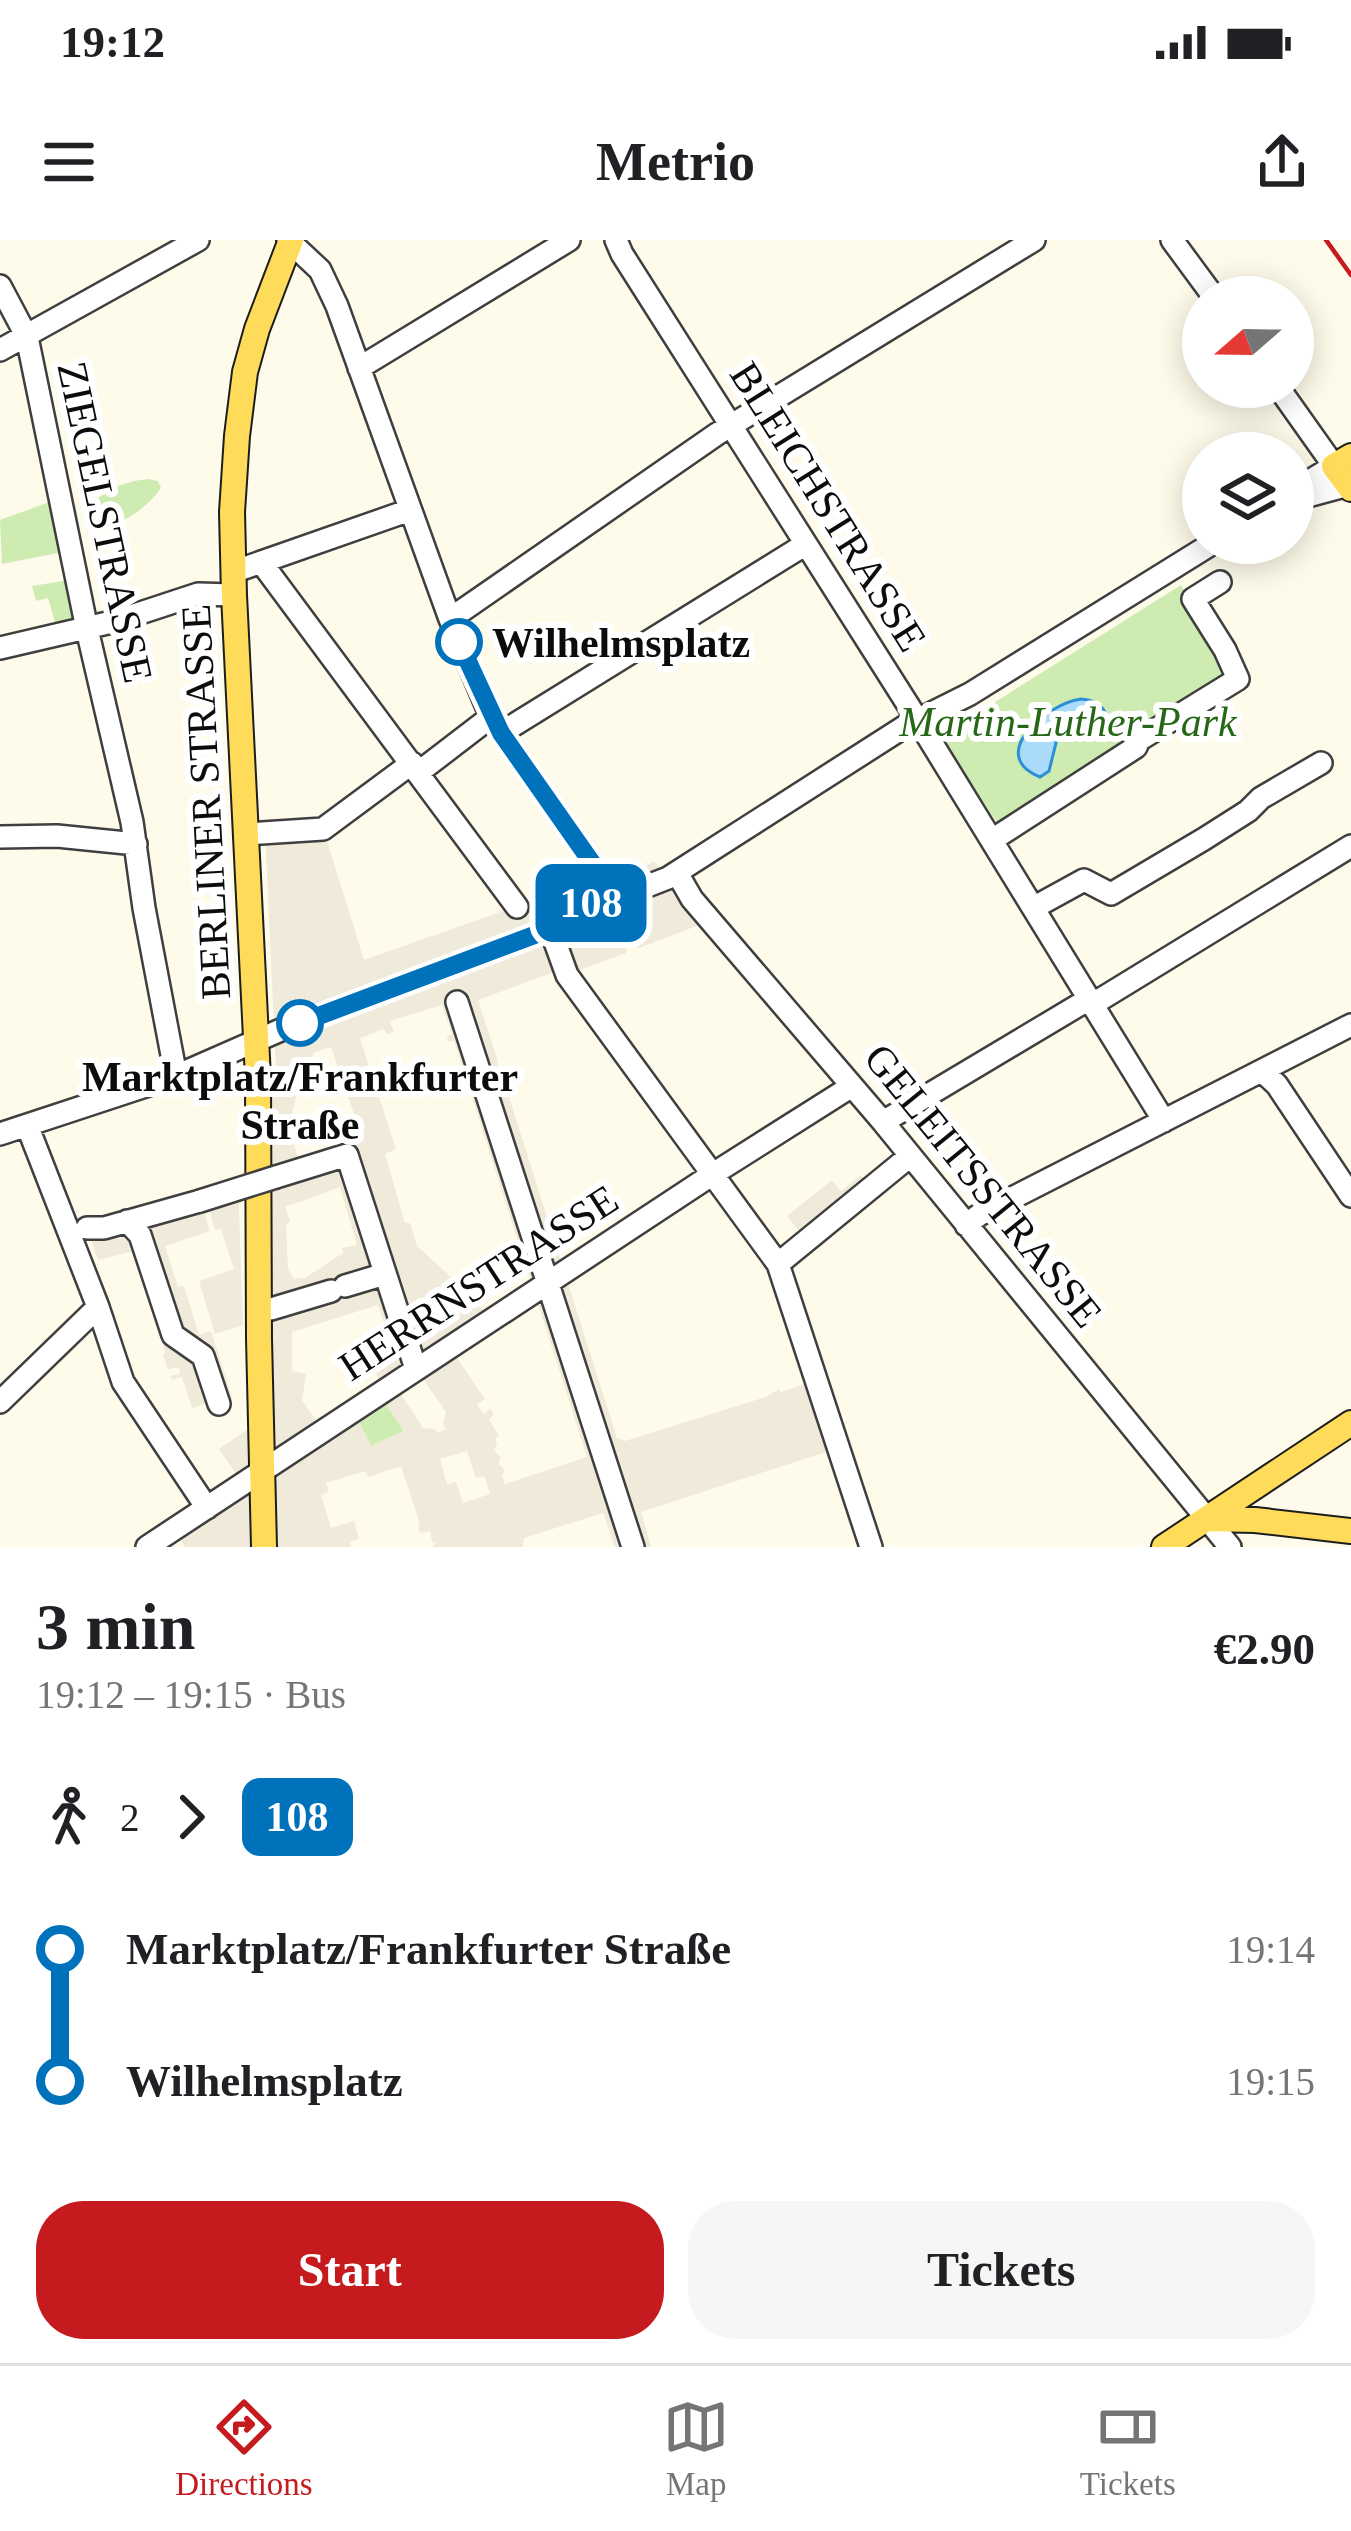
<!DOCTYPE html>
<html lang="en">
<head>
<meta charset="utf-8">
<style>
  :root { --surface:#fff; --page:#f6f6f6; --text:#202124; --muted:#757577; --line:#e0e0e0; --accent:#c51b1f }
  body { margin:0; font-family:"Times New Roman",serif; background:var(--page); color:var(--text); height:100vh; display:flex; flex-direction:column; font-size:45px; white-space:nowrap }
  * { box-sizing:border-box; margin:0 }
  p { font-size:39px; color:var(--muted) }
  .icon { flex:none; width:66px; height:66px; fill:none; stroke:currentColor; stroke-width:2; stroke-linecap:round; stroke-linejoin:round }
  .map { position:relative; height:1307px; overflow:hidden }
  .panel { display:flex; flex-direction:column; background:var(--surface); flex:1 }
  .panel>* { flex:none }
  .badge { padding:0 24px; border-radius:18px; font-size:42px; line-height:78px }
  .needle { width:78px; rotate:250deg }
  .buttons { position:absolute; left:1182px; top:36px; display:grid; gap:24px }
  .buttons a { display:grid; place-items:center; width:132px; height:132px; border-radius:50%; background:var(--surface); box-shadow:0 6px 30px #0003; font-size:60px }
  .map>.badge { position:absolute; translate:-50% -50%; box-shadow:0 0 0 6px #fff }
  .legs { display:flex; align-items:center; gap:18px; height:132px; padding:0 36px; font-size:39px }
  .legs p { margin-inline-start:auto }
  .overview { display:flex; align-items:center; justify-content:space-between; height:204px; padding:0 36px }
  h1 { font-size:66px; font-weight:700; line-height:90px }
  .cta { display:flex; gap:24px; margin-top:auto; padding:24px 36px }
  .cta a { flex:1; height:138px; border-radius:48px; background:var(--accent); color:#fff; font-size:48px; font-weight:700; line-height:138px; text-align:center }
  .cta a+a { background:var(--page); color:var(--text) }
  ul { padding:0 36px; list-style:none }
  li { display:flex; align-items:center; gap:42px; height:132px; font-size:45px }
  li i { display:grid; place-items:center; width:18px; height:100%; margin:0 15px; background:currentColor }
  li i::after { content:''; width:30px; height:30px; margin:-15px; border:9px solid; border-radius:50%; background:var(--surface) }
  li p { margin-inline-start:auto }
  li:first-child i { background:linear-gradient(#0000 50%,currentColor 0) }
  li:last-child i { background:linear-gradient(currentColor 50%,#0000 0) }
  .status { display:flex; justify-content:space-between; align-items:center; height:84px; padding:0 60px; background:var(--surface); direction:ltr }
  .status svg { height:33px; fill:currentColor }
  header { display:flex; justify-content:space-between; align-items:center; height:156px; padding:0 36px; background:var(--surface); font-size:54px; font-weight:700 }
  .tabs { display:flex; justify-content:space-around; align-items:center; height:168px; border-top:3px solid var(--line); background:var(--surface); font-size:33px; color:var(--muted) }
  .tabs a { display:grid; justify-items:center; gap:6px }
  .tabs .current { color:var(--accent) }
  .map>svg:first-child { display:block }
  .green { fill:#ceecb2 }
  .plaza { fill:#efeada; fill-rule:evenodd }
  .water { fill:#abdbfa; stroke:#2d8fd6; stroke-width:3 }
  .lines { fill:none; stroke-linecap:round; stroke-linejoin:round }
  .minor-casing { stroke:#3f3f3f; stroke-width:26 }
  .major-casing { stroke:#1d1d1d; stroke-width:28 }
  .minor { stroke:#fff; stroke-width:21 }
  .major { stroke:#ffdb5a; stroke-width:24 }
  .rail { stroke:#c51b1f; stroke-width:4.5 }
  .minor-bridge-casing { stroke:#3f3f3f; stroke-width:26; stroke-linecap:butt }
  .minor-bridge { stroke:#fff; stroke-width:21 }
  .line-1-casing { stroke:#fff; stroke-width:27 }
  .line-1 { stroke:#0072bc; stroke-width:18 }
  .stop-1-dot { fill:#fff; stroke:#0072bc; stroke-width:6 }
  .labels { text-anchor:middle; stroke-width:12; stroke-linejoin:round; paint-order:stroke }
  .street-label { font-size:42px; fill:#0c0c0c; stroke:#fff }
  .stop-label { font-size:42px; font-weight:bold; fill:#0c0c0c; stroke:#fff; text-anchor:start }
  .park-label { font-size:42px; font-style:italic; fill:#276718; stroke:#fff }
</style>
</head>
<body>
<div class="status"><b>19:12</b><svg viewBox="0 0 49 12"><path d="M0 12V9h3v3zM5 12V6h3v6zM10 12V3h3v9zM15 12V0h3v12zM26 1h20v11H26zM47 4h2v5h-2z"/></svg></div>
<header><svg class="icon" aria-label="menu" viewBox="0 0 24 24"><path d="M4 6h16M4 12h16M4 18h16"/></svg>Metrio<svg class="icon" aria-label="share" viewBox="0 0 24 24"><path d="M12 15V3M7 8l5-5 5 5M5 13v7h14v-7"/></svg></header>
<div class="map">
<svg width="1351" height="1307" viewBox="0 0 1351 1307">
  <rect width="100%" height="100%" fill="#fffbea"/>
  <path class="green" d="M 148,239 L 158,241 L 161,248 C 146,270 111,295 86,282 C 87,255 124,241 148,239 Z
    M 52,261 L 63,312 L 2,324 L 0,280 Z
    M 69,340 L 77,381 L 56,386 L 48,358 L 36,361 L 32,346 Z
    M 1181,345 L 1235,439 L 1000,587 L 940,496 L 944,485 L 984,469 Z
    M 386,1164 L 404,1191 L 371,1206 L 359,1182 Z"/>
  <path class="plaza" d="M 318,589 L 328,604 L 364,720 L 579,644 L 636,632 L 654,621 L 699,685 L 639,708 L 637,705 L 626,709 L 626,713 L 577,731 L 557,731 L 478,760 L 497,818 L 499,838 L 503,838 L 617,1198 L 625,1201 L 766,1157 L 779,1149 L 781,1152 L 815,1140 L 838,1208 L 641,1272 L 651,1307 L 615,1307 L 603,1273 L 524,1298 L 523,1307 L 432,1307 L 436,1304 L 432,1302 L 430,1291 L 420,1293 L 418,1286 L 420,1284 L 401,1226 L 368,1237 L 365,1231 L 326,1243 L 329,1252 L 321,1255 L 331,1288 L 354,1281 L 359,1299 L 350,1302 L 351,1307 L 277,1307 L 269,1244 L 275,1242 L 275,1231 L 380,1144 L 374,1127 L 396,1119 L 378,1065 L 292,1092 L 292,1131 L 306,1134 L 302,1160 L 319,1185 L 275,1215 L 264,833 L 276,828 L 265,592 ZM 442,765 L 452,794 L 447,797 L 448,802 L 454,801 L 587,1217 L 505,1244 L 502,1235 L 505,1230 L 498,1223 L 501,1218 L 494,1210 L 497,1205 L 495,1198 L 499,1196 L 489,1179 L 494,1174 L 490,1168 L 484,1174 L 477,1164 L 485,1159 L 450,1108 L 493,1081 L 476,1062 L 470,1066 L 457,1050 L 461,1046 L 417,1006 L 410,983 L 405,983 L 385,914 L 396,909 L 360,798 L 384,789 L 387,794 L 394,792 L 390,781 ZM 331,807 L 363,900 L 298,920 L 292,895 L 291,878 L 305,820 L 313,817 L 313,813 ZM 340,947 L 357,1005 L 342,1008 L 343,1013 L 305,1038 L 294,1039 L 288,1029 L 286,984 L 290,982 L 285,967 ZM 423,1139 L 446,1172 L 443,1184 L 446,1189 L 438,1193 L 435,1189 L 423,1188 L 401,1154 ZM 386,1165 L 404,1191 L 371,1206 L 359,1182 ZM 467,1211 L 476,1238 L 484,1236 L 490,1254 L 463,1263 L 456,1242 L 447,1244 L 440,1219 Z
    M 861,935 L 871,948 L 806,1000 L 787,976 L 832,940 L 841,951 Z
    M 238,940 L 243,1085 L 215,1094 L 199,1041 L 234,1029 L 221,989 L 215,990 L 204,951 Z
    M 199,956 L 210,991 L 165,1006 L 178,1047 L 184,1046 L 199,1095 L 211,1091 L 233,1160 L 207,1168 L 205,1164 L 192,1168 L 182,1137 L 172,1140 L 171,1136 L 179,1134 L 180,1129 L 176,1127 L 168,1130 L 163,1115 L 165,1112 L 134,1014 L 130,1012 L 98,1020 L 85,983 L 122,970 L 125,979 Z
    M 254,1185 L 255,1274 L 251,1307 L 185,1307 L 180,1299 L 248,1252 L 219,1209 Z"/>
  <path class="water" d="M 1081,459 C 1101,460 1112,473 1103,492 L 1093,496 L 1069,488 L 1059,491 L 1049,531 L 1040,537 C 985,515 1048,463 1081,459 Z"/>
  <g class="lines">
    <defs>
      <path id="minor" d="M 288,0 L 320,30 L 337,66 L 450,379 L 486,465 L 501,493 L 611,650
        M 616,0 L 622,14 L 917,479 L 1164,881
        M 1172,0 L 1214,57
        M 0,46 L 27,97 L 87,389 L 132,582 L 144,668 L 176,836
        M 0,110 L 198,0
        M 359,128 L 569,0
        M 1278,147 L 1334,226 L 1293,251
        M 1293,260 L 1348,245
        M 261,322 L 517,667
        M 233,332 L 410,270
        M 450,379 L 717,194 L 1034,0
        M 0,408 L 116,381 L 198,354 L 234,355
        M 501,493 L 806,304
        M 419,532 L 492,476
        M 245,594 L 323,589 L 412,523
        M 0,597 L 57,596 L 136,604
        M 992,600 L 1136,507 L 1139,500 L 1238,439 L 1225,410 L 1193,359 L 1220,342
        M 677,633 L 692,659 L 883,882 L 1230,1307
        M 1033,668 L 1084,640 L 1111,654 L 1204,599 L 1248,571 L 1261,558 L 1321,523
        M 550,688 L 567,735 L 778,1024 L 871,1307
        M 457,762 L 633,1307
        M 1093,764 L 1351,606
        M 1262,831 L 1277,845 L 1351,956
        M 883,882 L 1089,759
        M 27,885 L 98,1067 L 123,1142 L 207,1268
        M 0,894 L 176,836 L 283,789 L 537,694 L 611,650 L 650,645 L 668,638 L 904,487 L 970,454 L 1213,303
        M 276,937 L 347,915 L 416,1129
        M 127,981 L 140,995 L 173,1095 L 203,1116 L 219,1164
        M 966,985 L 979,975 L 1351,785
        M 87,988 L 104,988 L 200,961
        M 778,1024 L 910,916
        M 345,1046 L 385,1034
        M 271,1069 L 331,1051
        M 0,1162 L 98,1067
        M 147,1307 L 713,934 L 852,846"/>
      <path id="major" d="M 1351,216 L 1334,226 L 1351,249
        M 1207,1279 L 1255,1280 L 1351,1291
        M 264,1307 L 259,1099 L 258,838 L 234,355 L 232,272 L 237,196 L 245,132 L 257,89 L 291,0
        M 1164,1307 L 1351,1183"/>
    </defs>
    <use href="#minor" class="minor-casing"/>
    <use href="#major" class="major-casing"/>
    <use href="#minor" class="minor"/>
    <use href="#major" class="major"/>
    <path class="rail" d="M 1326,0 L 1351,35"/>
    <defs>
      <path id="minor-bridge" d="M 200,961 L 276,937"/>
    </defs>
    <use href="#minor-bridge" class="minor-bridge-casing"/>
    <use href="#minor-bridge" class="minor-bridge"/>
  </g>
  <g class="lines">
    <defs>
      <path id="line-1" d="M 300,783 L 537,694 L 611,650 L 501,493 L 459,402"/>
    </defs>
    <use href="#line-1" class="line-1-casing"/>
    <use href="#line-1" class="line-1"/>
  </g>
  <g class="stop-1-dot">
    <circle cx="459" cy="402" r="21"/>
    <circle cx="300" cy="783" r="21"/>
  </g>
  <g class="labels">
    <g class="street-label">
      <text transform="translate(829 266) rotate(58)" y="15">BLEICHSTRASSE</text>
      <text transform="translate(106 282) rotate(78)" y="15">ZIEGELSTRASSE</text>
      <text transform="translate(205 562) rotate(-93)" y="15">BERLINER STRASSE</text>
      <text transform="translate(984 945) rotate(51)" y="15">GELEITSSTRASSE</text>
      <text transform="translate(478 1042) rotate(-33)" y="15">HERRNSTRASSE</text>
    </g>
    <g class="stop-label">
      <text x="492" y="417">Wilhelmsplatz</text>
      <text x="300" y="851" text-anchor="middle">Marktplatz/Frankfurter<tspan x="300" dy="48">Straße</tspan></text>
    </g>
    <g class="park-label">
      <text x="1068" y="496">Martin-Luther-Park</text>
    </g>
  </g>
</svg>
<div class="buttons">
<a><svg class="needle" viewBox="-14 -14 28 28"><path d="M0-13l5 13h-10z" fill="#e53935"/><path d="M0 13l5-13h-10z" fill="#757577"/></svg></a>
<a><svg class="icon" aria-label="layers" viewBox="0 0 24 24"><path d="M12 4l9 5-9 5-9-5zM3 14l9 5 9-5"/></svg></a>
</div>
<b class="badge" style="left:591px;top:663px;background:#0072bc;color:#fff">108</b>
</div>
<section class="panel">
<div class="overview"><div><h1>3 min</h1><p>19:12 – 19:15 · Bus</p></div><b>€2.90</b></div>
<div class="legs"><svg class="icon" aria-label="walk" viewBox="0 0 24 24"><circle cx="13" cy="4" r="2"/><path d="M13 8l-2 6 4 7M11 14l-3 7M7 12l3-4h3l4 4"/></svg>2<svg class="icon" aria-label="forward" viewBox="0 0 24 24"><path d="M9 5l7 7-7 7"/></svg><b class="badge" style="background:#0072bc;color:#fff">108</b></div>
<ul>
<li><i style="color:#0072bc"></i><b>Marktplatz/Frankfurter Straße</b><p>19:14</p></li>
<li><i style="color:#0072bc"></i><b>Wilhelmsplatz</b><p>19:15</p></li>
</ul>
<div class="cta"><a>Start</a><a>Tickets</a></div>
</section>
<nav class="tabs">
<a class="current"><svg class="icon" aria-label="directions" viewBox="0 0 24 24"><path d="M12 3l9 9-9 9-9-9zM9 14v-3h6M13 9l2 2-2 2"/></svg>Directions</a>
<a><svg class="icon" aria-label="map" viewBox="0 0 24 24"><path d="M3 6l6-2 6 2 6-2v14l-6 2-6-2-6 2zM9 4v14M15 6v14"/></svg>Map</a>
<a><svg class="icon" aria-label="tickets" viewBox="0 0 24 24"><path d="M3 7h18v10H3zM15 7v10"/></svg>Tickets</a>
</nav>
</body>
</html>
